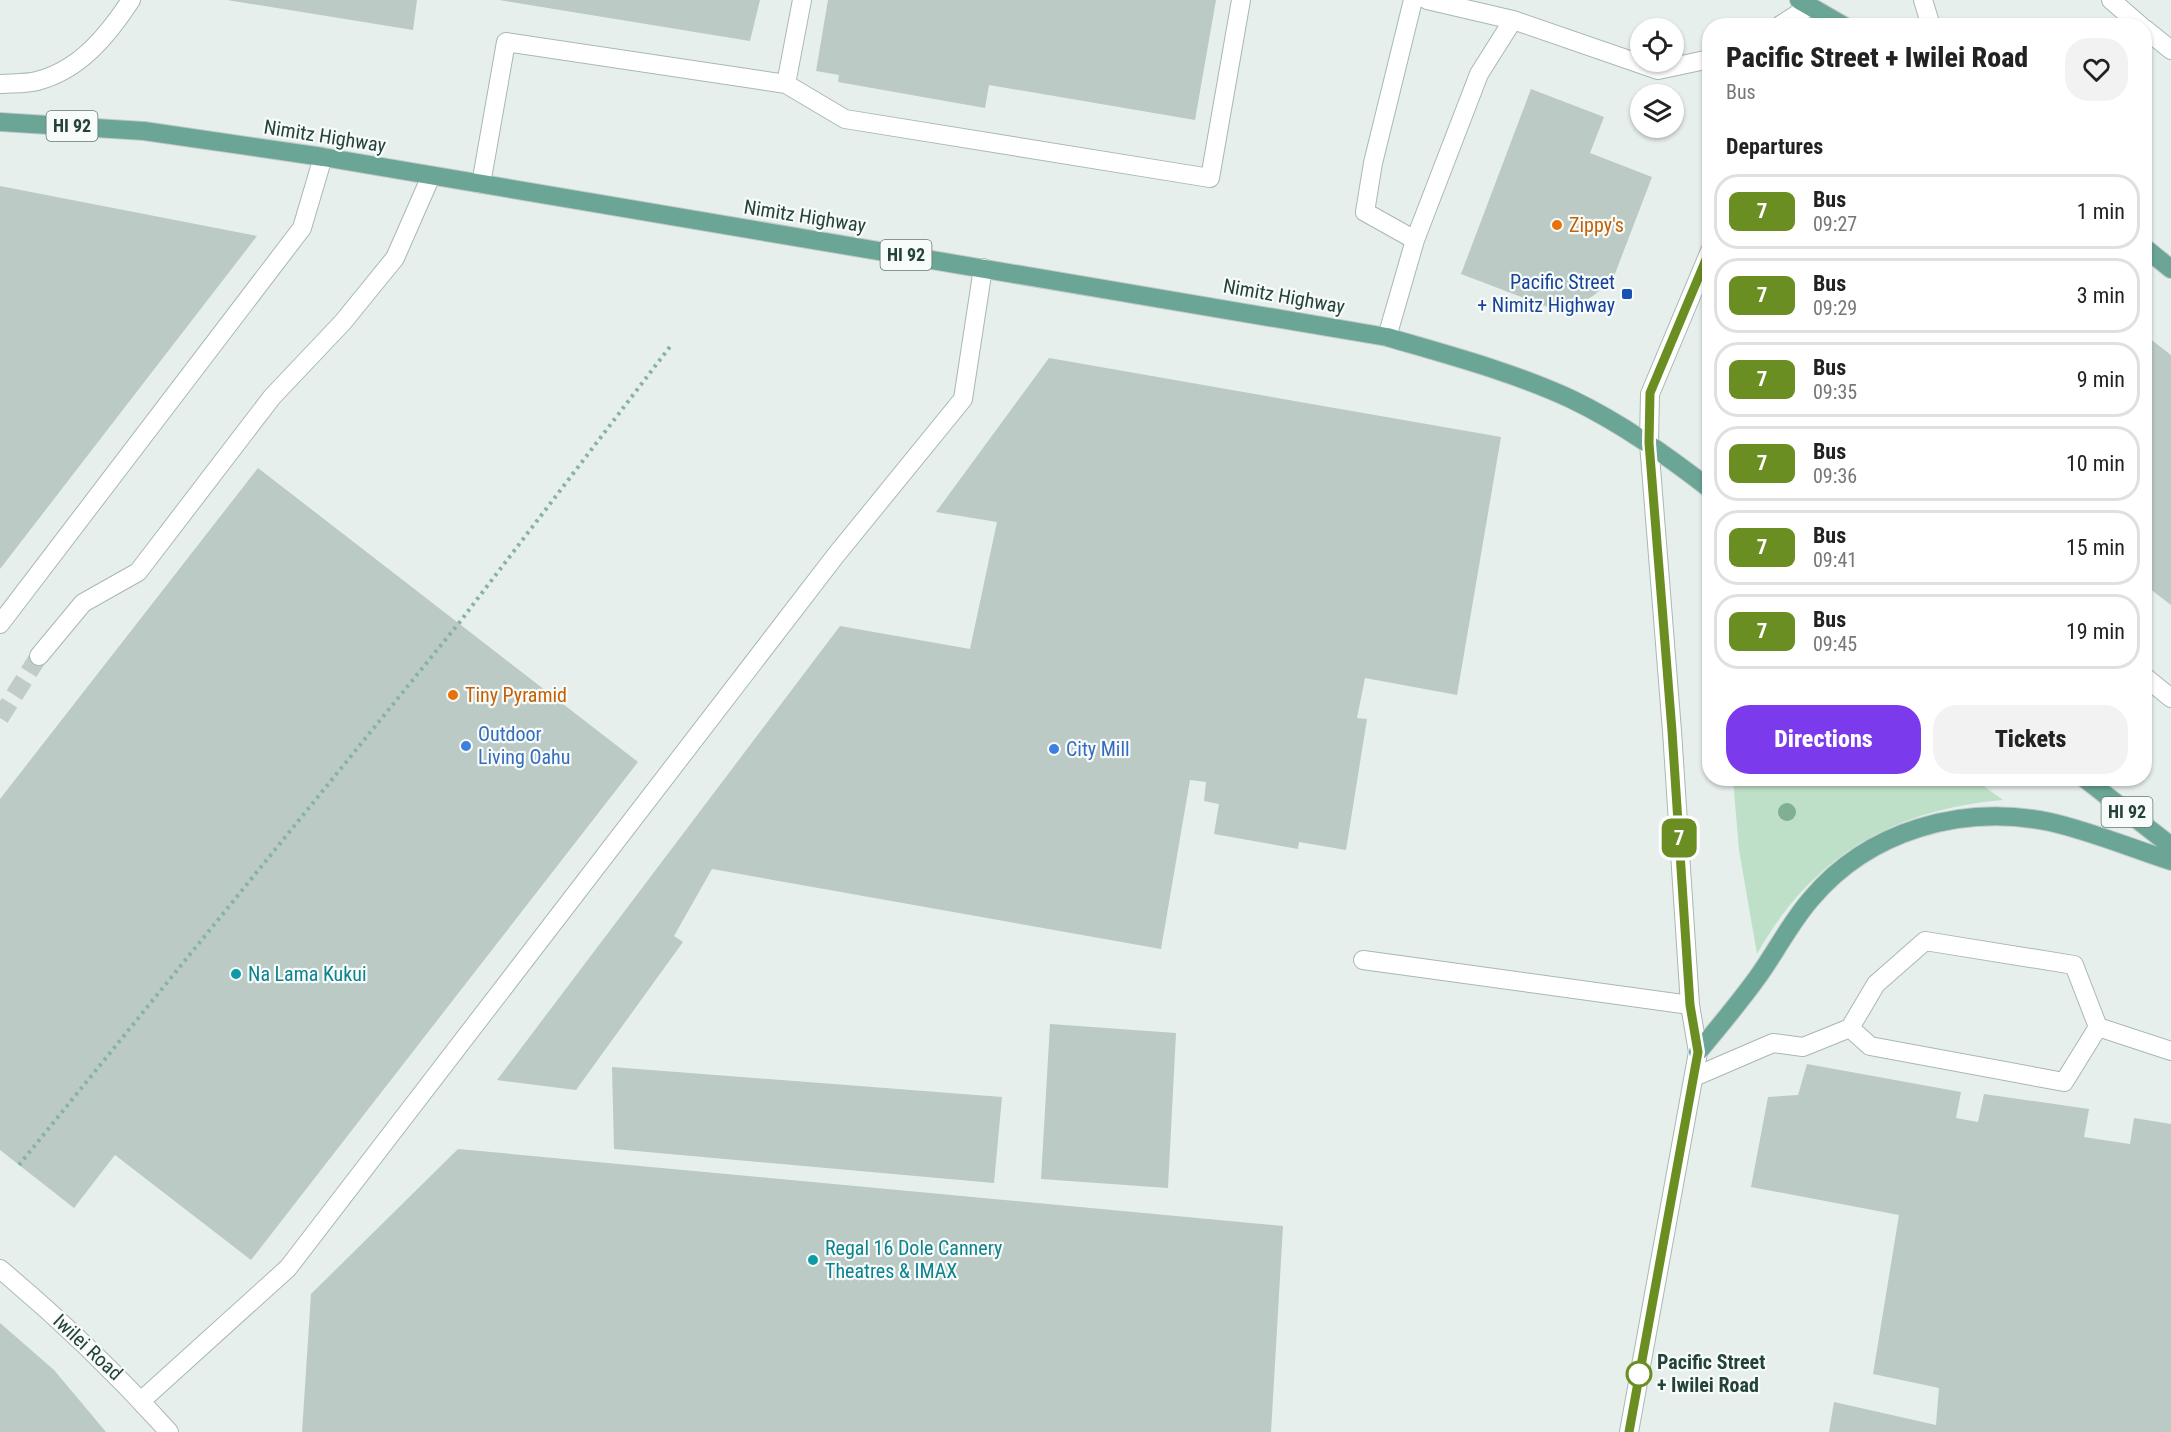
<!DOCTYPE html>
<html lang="en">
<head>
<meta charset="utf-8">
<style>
  :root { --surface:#fff; --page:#f2f2f2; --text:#222; --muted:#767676; --line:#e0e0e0; --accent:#7c3aed }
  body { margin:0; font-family:"Roboto Condensed",sans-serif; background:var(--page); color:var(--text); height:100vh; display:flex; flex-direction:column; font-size:22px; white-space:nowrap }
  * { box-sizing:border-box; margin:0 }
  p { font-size:20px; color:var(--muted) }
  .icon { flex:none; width:33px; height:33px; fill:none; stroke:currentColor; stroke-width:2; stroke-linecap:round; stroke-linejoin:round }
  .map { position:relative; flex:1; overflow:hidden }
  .details { position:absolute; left:1702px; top:18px; width:450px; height:768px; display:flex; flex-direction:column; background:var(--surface); border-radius:24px; box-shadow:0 2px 4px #0004 }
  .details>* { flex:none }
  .badge { padding:0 12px; border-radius:9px; font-size:21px; line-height:39px }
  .controls { position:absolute; left:1630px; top:18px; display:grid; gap:12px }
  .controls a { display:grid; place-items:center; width:54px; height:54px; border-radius:50%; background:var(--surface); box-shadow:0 2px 4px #0004; font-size:30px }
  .map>.badge { position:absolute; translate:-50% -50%; box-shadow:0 0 0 3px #fff }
  h2 { padding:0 24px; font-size:22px; line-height:54px }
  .round { display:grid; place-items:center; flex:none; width:63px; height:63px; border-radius:24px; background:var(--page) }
  .overview { display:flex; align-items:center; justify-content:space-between; height:102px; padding:0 24px }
  h1 { font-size:28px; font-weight:800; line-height:45px }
  .button { display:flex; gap:12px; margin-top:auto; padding:12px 24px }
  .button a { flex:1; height:69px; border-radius:24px; background:var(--accent); color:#fff; font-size:24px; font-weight:800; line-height:69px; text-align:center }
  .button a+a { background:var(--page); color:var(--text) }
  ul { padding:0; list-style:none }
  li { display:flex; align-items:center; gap:18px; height:75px; margin:0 12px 9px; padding:0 12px; border:3px solid var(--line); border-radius:24px }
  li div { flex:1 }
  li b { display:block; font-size:22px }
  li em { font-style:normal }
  li .badge { min-width:66px; font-weight:700; text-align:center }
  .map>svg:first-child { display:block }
  .green { fill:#bfe0c8 }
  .building { fill:#bbcac4 }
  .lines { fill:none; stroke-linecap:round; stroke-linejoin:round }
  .minor-tunnel { stroke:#bfccc8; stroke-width:18; stroke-dasharray:18 9; stroke-linecap:butt }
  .minor-casing { stroke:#a8b8b2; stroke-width:20 }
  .major-casing { stroke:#c2cac8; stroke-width:20 }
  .path { stroke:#86b3a5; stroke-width:4; stroke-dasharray:3 4.5; stroke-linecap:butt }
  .minor { stroke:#fff; stroke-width:18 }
  .major { stroke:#6aa596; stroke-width:18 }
  .tree { fill:#80af93 }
  .line-casing { stroke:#fff; stroke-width:14 }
  .line { stroke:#6b8e23; stroke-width:9 }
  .food-dot { fill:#e8710a; stroke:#f7fbf9; stroke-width:2 }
  .transit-dot { fill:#1a4fb4; stroke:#f7fbf9; stroke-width:2 }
  .shop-dot { fill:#3f7fe0; stroke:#f7fbf9; stroke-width:2 }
  .culture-dot { fill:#0f9aa8; stroke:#f7fbf9; stroke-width:2 }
  .stop-dot { fill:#fff; stroke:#6b8e23; stroke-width:3 }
  .labels { text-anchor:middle; stroke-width:4.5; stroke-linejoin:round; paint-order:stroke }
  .shield { fill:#f7fbf9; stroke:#637a73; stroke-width:1.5 }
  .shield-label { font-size:18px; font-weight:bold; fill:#24423a }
  .street-label { font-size:20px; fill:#24423a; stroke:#f7fbf9 }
  .food-label { font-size:20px; fill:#c56008; stroke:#f7fbf9; text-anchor:start }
  .transit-label { font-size:20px; fill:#164399; stroke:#f7fbf9; text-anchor:end }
  .shop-label { font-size:20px; fill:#366cbe; stroke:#f7fbf9; text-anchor:start }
  .culture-label { font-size:20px; fill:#0d838f; stroke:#f7fbf9; text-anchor:start }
  .stop-label { font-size:20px; font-weight:bold; fill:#24423a; stroke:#f7fbf9; text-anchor:start }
</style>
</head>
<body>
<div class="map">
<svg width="2171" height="1432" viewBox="0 0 2171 1432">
  <rect width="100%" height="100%" fill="#e6efeb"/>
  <path class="green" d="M 1733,779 L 1974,779 L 2003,800 C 1893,809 1811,857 1757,954 L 1739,850 Z"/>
  <path class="building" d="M 227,0 L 417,0 L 413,30 Z
    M 499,0 L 760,0 L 750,41 Z
    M 828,0 L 1216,0 L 1195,120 L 989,85 L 985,108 L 838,82 L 839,75 L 816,71 Z
    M 1531,89 L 1604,117 L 1590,153 L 1652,177 L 1613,279 L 1593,296 L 1573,307 L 1553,309 L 1461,274 Z
    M 0,186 L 257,236 L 0,569 Z
    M 2145,335 L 2171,355 L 2171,605 L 2145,585 Z
    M 1049,358 L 1501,437 L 1457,695 L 1365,678 L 1357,718 L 1367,719 L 1346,850 L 1299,842 L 1298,849 L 1214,834 L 1219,804 L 1204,801 L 1206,782 L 1190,780 L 1161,949 L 712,869 L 674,936 L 683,942 L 576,1090 L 497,1080 L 840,626 L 970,649 L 997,522 L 936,512 Z
    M 258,468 L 638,762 L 251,1260 L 115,1155 L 74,1208 L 0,1150 L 0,799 Z
    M 1050,1024 L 1176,1033 L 1168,1188 L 1041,1179 Z
    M 1807,1064 L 1961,1092 L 1956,1118 L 1978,1122 L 1984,1094 L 2089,1109 L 2084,1137 L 2130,1144 L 2134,1118 L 2171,1124 L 2171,1432 L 1829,1432 L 1834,1402 L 1936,1425 L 1939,1388 L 1873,1374 L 1899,1215 L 1751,1187 L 1768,1097 L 1798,1095 Z
    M 612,1067 L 1002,1097 L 994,1183 L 614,1149 Z
    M 458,1149 L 1283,1226 L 1271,1432 L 302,1432 L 311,1294 Z
    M 0,1323 L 54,1370 L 106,1432 L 0,1432 Z"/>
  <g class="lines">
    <path class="minor-tunnel" d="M 0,718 L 39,656"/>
    <defs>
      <path id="minor" d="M 802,0 L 786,84 L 845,119 L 1210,178 L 1241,0
        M 1413,0 L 1373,163 L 1365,212 L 1415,240
        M 1427,0 L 1513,20 L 1658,70 L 1710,59
        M 1923,0 L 1931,26
        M 2111,0 L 2141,26
        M 1779,26 L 1810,6
        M 2145,29 L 2171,50
        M 0,84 C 12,83 26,84 37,81 C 80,70 108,35 131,0
        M 481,184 L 506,42 L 786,84
        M 1387,337 L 1415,240 L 1479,74 L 1513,20
        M 0,624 L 302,228 L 323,157
        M 39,656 L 83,603 L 138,572 L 272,397 L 343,322 L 395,258 L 431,176
        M 2145,677 L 2171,698
        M 1925,941 L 2074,965 L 2098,1027 L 2064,1082 L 1870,1046 L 1850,1028 L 1876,984 Z
        M 1363,960 L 1690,1005
        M 2098,1027 L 2171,1051
        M 1694,1077 L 1773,1043 L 1803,1047 L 1850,1028
        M 0,1269 C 61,1320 116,1373 169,1432
        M 141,1401 L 288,1268 L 836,555 L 963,399 L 983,268
        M 1629,1432 L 1698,1052 L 1690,1005 L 1672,731 L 1649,443 L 1650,394 L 1710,251"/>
      <path id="major" d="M 1799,0 L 1844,26
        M 0,122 L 144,131 L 323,157 L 1387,337 C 1448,355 1513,372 1571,399 C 1621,423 1666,455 1710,489
        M 2145,248 L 2171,269
        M 2084,778 L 2171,846
        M 1698,1052 C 1718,1028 1739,1003 1757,978 C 1776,952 1790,923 1811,899 C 1869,830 1962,804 2050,822 C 2090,831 2131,848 2171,861"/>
    </defs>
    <use href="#minor" class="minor-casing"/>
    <use href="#major" class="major-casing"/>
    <path class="path" d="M 19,1165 L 459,623 L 672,344"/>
    <use href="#minor" class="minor"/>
    <use href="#major" class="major"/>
  </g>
  <circle class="tree" cx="1787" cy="812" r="9"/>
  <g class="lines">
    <defs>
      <path id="line" d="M 1629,1432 L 1698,1052 L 1690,1005 L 1672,731 L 1649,443 L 1650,393 L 1710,250"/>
    </defs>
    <use href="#line" class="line-casing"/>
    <use href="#line" class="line"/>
  </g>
  <g class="food-dot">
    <circle cx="1557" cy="225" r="6"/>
    <circle cx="453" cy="695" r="6"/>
  </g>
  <rect class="transit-dot" x="1621" y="288" width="12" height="12" rx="3"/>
  <g class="shop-dot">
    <circle cx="466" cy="746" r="6"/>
    <circle cx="1054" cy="749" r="6"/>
  </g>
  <g class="culture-dot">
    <circle cx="236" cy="974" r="6"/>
    <circle cx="813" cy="1260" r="6"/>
  </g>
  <circle class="stop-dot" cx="1639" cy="1374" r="12"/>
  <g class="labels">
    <g class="shield">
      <rect x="46.5" y="111" width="51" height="30" rx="4.5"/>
      <rect x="880.5" y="240" width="51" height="30" rx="4.5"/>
      <rect x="2101.5" y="797" width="51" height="30" rx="4.5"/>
    </g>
    <g class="shield-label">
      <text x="72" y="132">HI 92</text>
      <text x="906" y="261">HI 92</text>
      <text x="2127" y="818">HI 92</text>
    </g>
    <g class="street-label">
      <text transform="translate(325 136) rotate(9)" y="7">Nimitz Highway</text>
      <text transform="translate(805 216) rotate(9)" y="7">Nimitz Highway</text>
      <text transform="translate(1284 296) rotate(10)" y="7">Nimitz Highway</text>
      <text transform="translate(88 1347) rotate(43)" y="7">Iwilei Road</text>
    </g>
    <g class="food-label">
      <text x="1569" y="232">Zippy's</text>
      <text x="465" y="702">Tiny Pyramid</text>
    </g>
    <g class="transit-label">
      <text x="1615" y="289">Pacific Street<tspan x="1615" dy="23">+ Nimitz Highway</tspan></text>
    </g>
    <g class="shop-label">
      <text x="478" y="741">Outdoor<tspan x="478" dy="23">Living Oahu</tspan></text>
      <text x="1066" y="756">City Mill</text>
    </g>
    <g class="culture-label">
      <text x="248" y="981">Na Lama Kukui</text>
      <text x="825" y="1255">Regal 16 Dole Cannery<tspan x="825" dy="23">Theatres &amp; IMAX</tspan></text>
    </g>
    <g class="stop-label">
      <text x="1657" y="1369">Pacific Street<tspan x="1657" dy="23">+ Iwilei Road</tspan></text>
    </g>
  </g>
</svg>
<div class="controls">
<a><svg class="icon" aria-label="locate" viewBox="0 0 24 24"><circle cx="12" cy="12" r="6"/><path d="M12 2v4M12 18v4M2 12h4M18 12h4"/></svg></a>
<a><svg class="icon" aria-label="layers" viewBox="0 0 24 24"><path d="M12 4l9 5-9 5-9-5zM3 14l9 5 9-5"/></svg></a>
</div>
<b class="badge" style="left:1679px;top:838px;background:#6b8e23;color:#fff">7</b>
<section class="details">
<div class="overview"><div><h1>Pacific Street + Iwilei Road</h1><p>Bus</p></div><a class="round"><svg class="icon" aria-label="heart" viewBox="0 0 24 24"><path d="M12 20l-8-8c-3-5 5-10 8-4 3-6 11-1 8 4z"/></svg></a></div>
<h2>Departures</h2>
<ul>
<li><span class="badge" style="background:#6b8e23;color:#fff">7</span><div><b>Bus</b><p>09:27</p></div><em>1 min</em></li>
<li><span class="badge" style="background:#6b8e23;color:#fff">7</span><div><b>Bus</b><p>09:29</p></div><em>3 min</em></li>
<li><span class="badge" style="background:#6b8e23;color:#fff">7</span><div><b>Bus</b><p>09:35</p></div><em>9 min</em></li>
<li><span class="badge" style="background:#6b8e23;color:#fff">7</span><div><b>Bus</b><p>09:36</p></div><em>10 min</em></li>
<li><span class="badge" style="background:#6b8e23;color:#fff">7</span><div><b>Bus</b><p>09:41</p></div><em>15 min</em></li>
<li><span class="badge" style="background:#6b8e23;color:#fff">7</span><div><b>Bus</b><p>09:45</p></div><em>19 min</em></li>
</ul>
<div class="button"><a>Directions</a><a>Tickets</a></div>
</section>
</div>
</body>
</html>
